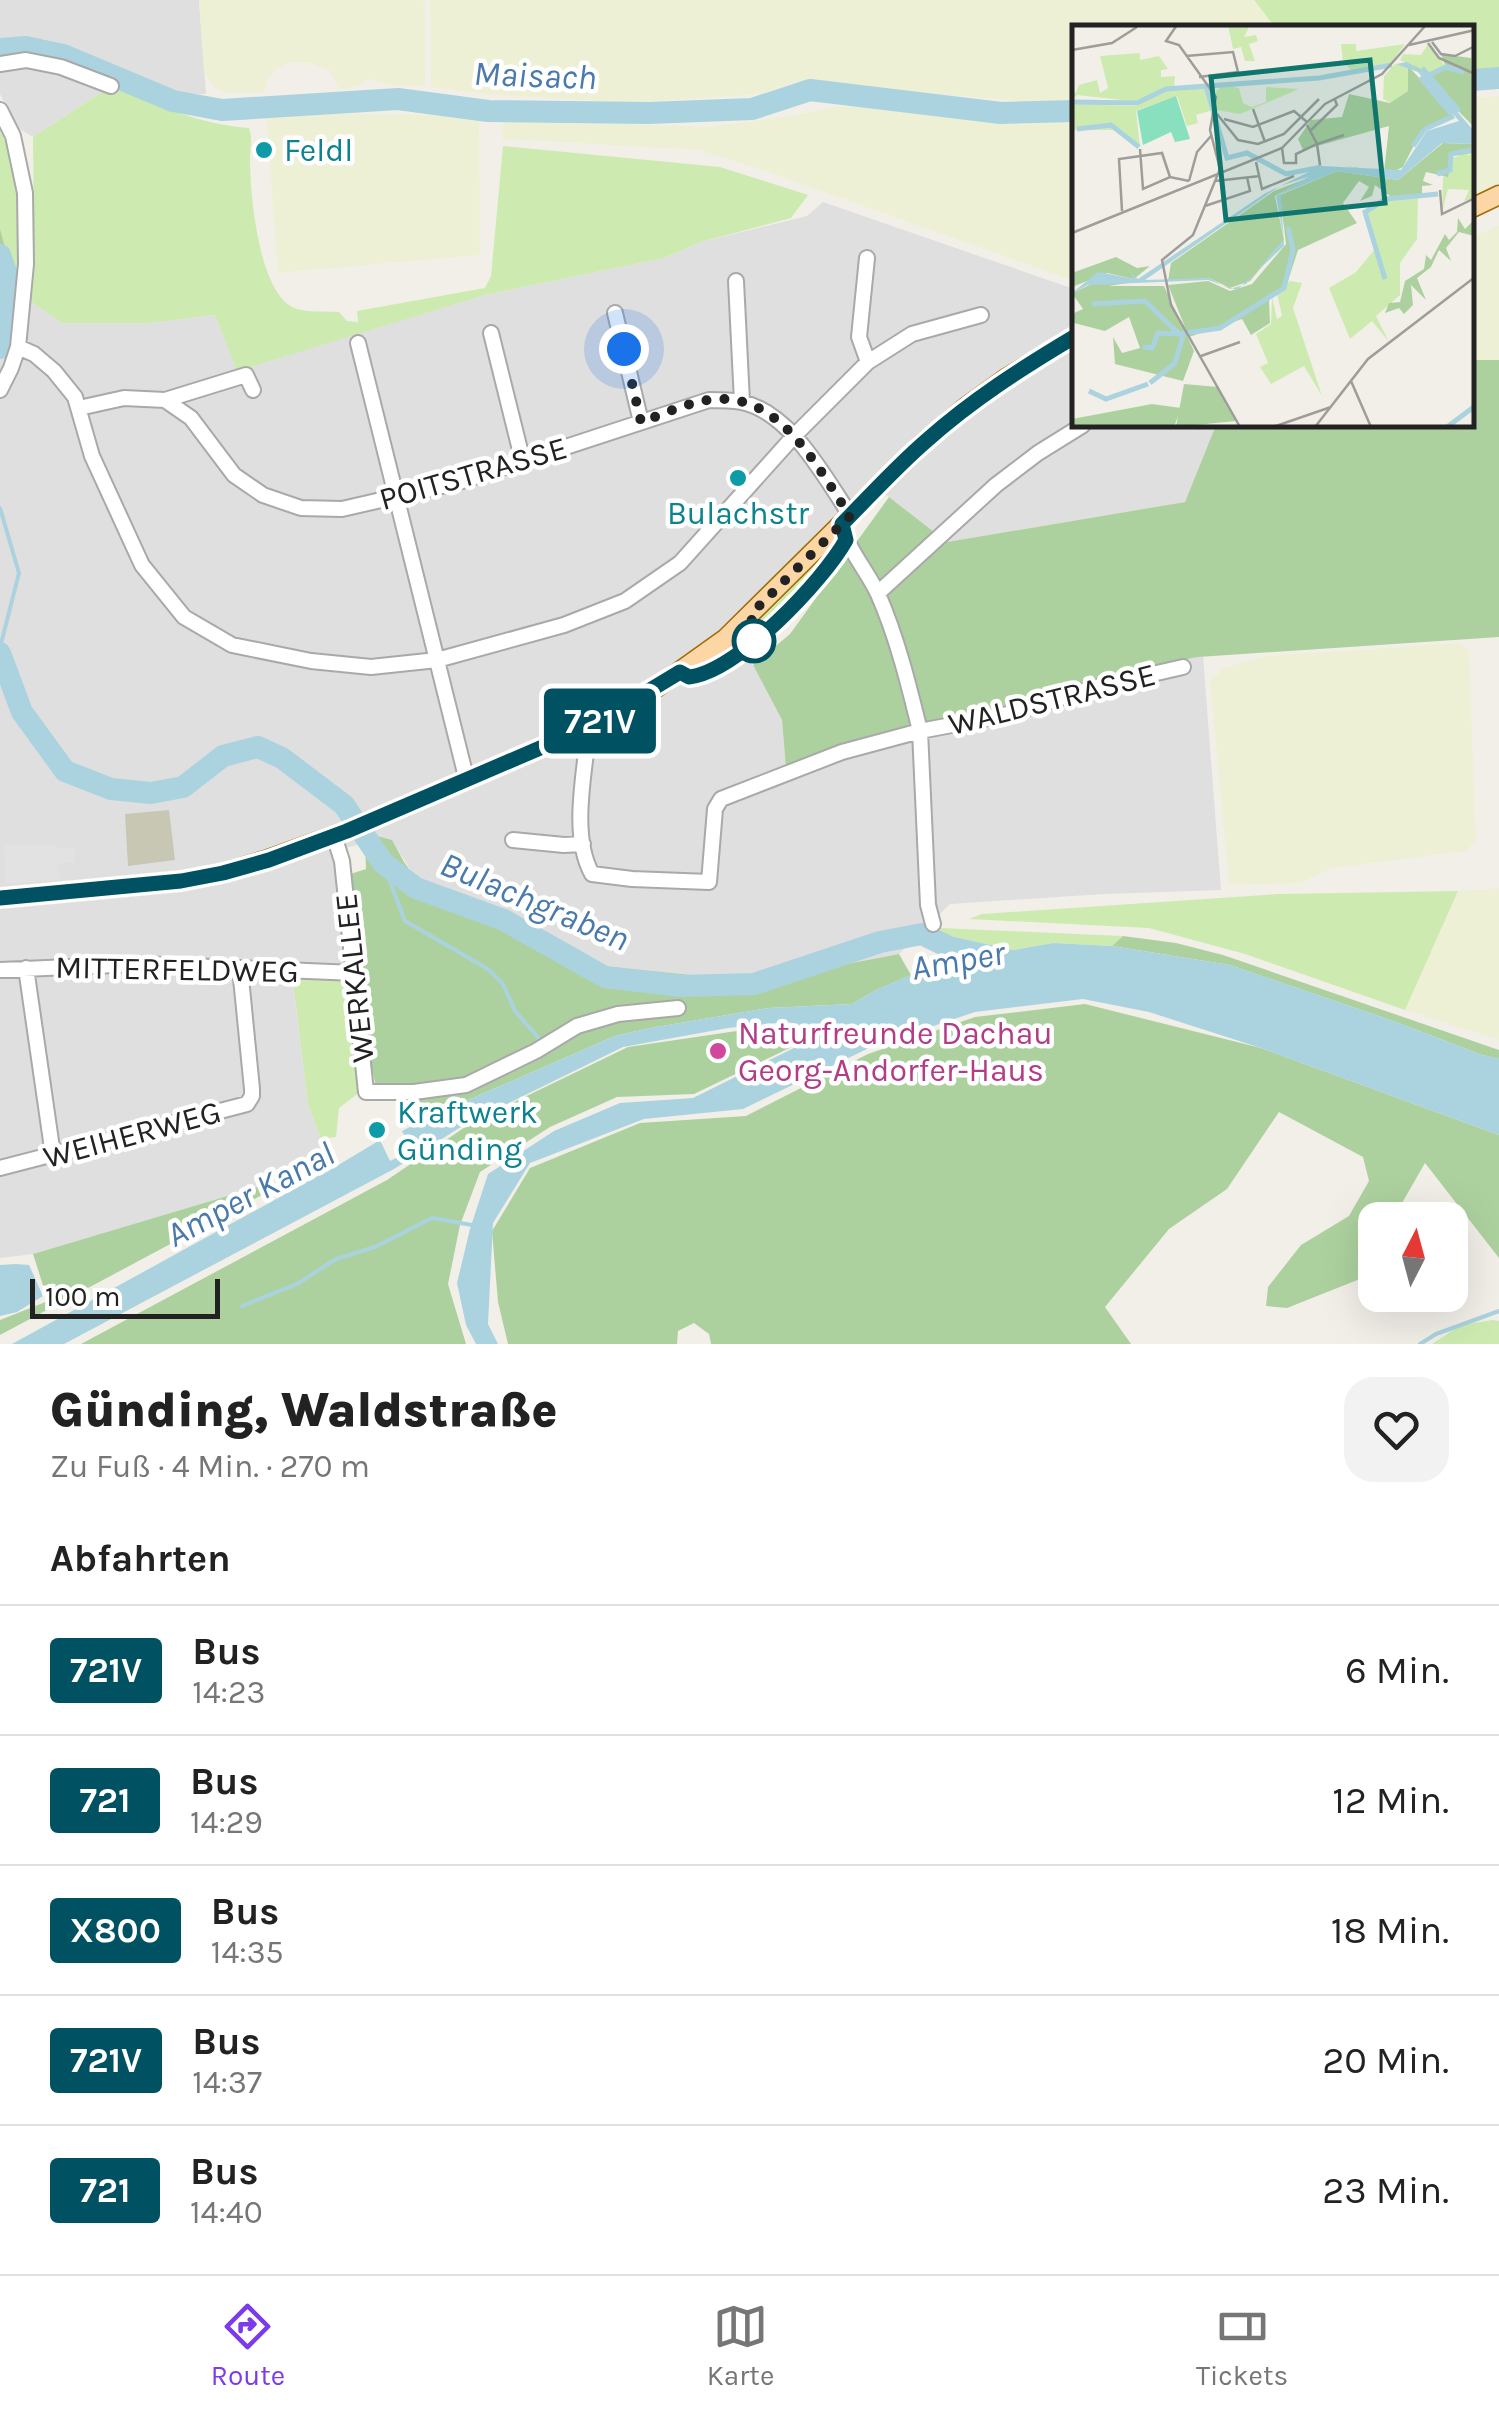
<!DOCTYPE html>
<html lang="de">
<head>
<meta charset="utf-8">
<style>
  :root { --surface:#fff; --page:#f2f2f2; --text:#222; --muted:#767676; --line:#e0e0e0; --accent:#7c3aed }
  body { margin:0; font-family:Karla,sans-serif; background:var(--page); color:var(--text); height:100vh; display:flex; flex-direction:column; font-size:38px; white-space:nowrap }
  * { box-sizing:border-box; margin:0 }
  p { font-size:32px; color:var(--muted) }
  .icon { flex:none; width:55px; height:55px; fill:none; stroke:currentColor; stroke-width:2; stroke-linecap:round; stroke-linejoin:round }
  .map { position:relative; height:1344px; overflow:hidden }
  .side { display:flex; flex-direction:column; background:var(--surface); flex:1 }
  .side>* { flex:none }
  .badge { padding:0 20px; border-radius:8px; font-size:35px; line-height:65px }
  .needle { width:65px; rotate:6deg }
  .controls { position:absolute; left:1358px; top:1202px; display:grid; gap:20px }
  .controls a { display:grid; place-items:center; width:110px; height:110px; border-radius:20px; background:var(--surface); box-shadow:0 10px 40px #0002; font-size:50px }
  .scale { position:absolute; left:30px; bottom:25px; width:190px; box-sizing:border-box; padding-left:10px; border:5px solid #222; border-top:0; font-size:28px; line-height:35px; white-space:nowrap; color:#222; -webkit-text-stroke:8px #fff; paint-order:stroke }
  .you { position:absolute; width:50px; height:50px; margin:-25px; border:8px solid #fff; border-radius:50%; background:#1a73e8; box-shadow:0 0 0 15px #1a73e833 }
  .map>.badge { position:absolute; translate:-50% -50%; box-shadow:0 0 0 5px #fff }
  h2 { padding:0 50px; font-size:38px; line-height:90px }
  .round { display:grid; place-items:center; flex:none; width:105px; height:105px; border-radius:30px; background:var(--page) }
  .headline { display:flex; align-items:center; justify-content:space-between; height:170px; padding:0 50px }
  h1 { font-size:48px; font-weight:800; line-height:75px }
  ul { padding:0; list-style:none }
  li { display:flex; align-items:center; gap:30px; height:130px; padding:0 50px; border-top:2px solid var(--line) }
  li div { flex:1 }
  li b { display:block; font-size:38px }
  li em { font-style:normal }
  li .badge { min-width:110px; font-weight:700; text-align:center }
  .tabs { display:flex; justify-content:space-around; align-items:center; height:140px; border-top:2px solid var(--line); background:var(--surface); font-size:28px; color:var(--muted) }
  .tabs a { display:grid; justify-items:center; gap:5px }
  .tabs .on { color:var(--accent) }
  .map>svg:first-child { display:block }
  .residential { fill:#e0dfdf }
  .construction { fill:#c7c7b4 }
  .farmland { fill:#eef0d5 }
  .grass { fill:#cdebb0 }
  .forest { fill:#add19e }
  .parking { fill:#e2e2e2 }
  .water { fill:#aad3df }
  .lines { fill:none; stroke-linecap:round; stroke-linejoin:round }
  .stream { stroke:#aad3df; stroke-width:4 }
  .river { stroke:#aad3df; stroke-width:22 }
  .minor-casing { stroke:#a9a9a9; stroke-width:18 }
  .major-casing { stroke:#a06b00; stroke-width:21 }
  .minor { stroke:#fff; stroke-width:14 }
  .major { stroke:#fcd6a4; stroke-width:18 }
  .line-casing { stroke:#fff; stroke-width:22 }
  .line { stroke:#005262; stroke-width:15 }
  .walk { stroke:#222; stroke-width:10; stroke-dasharray:0 18 }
  .culture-dot { fill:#0f9aa8; stroke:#fff; stroke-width:4 }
  .stop-dot { fill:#fff; stroke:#005262; stroke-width:5 }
  .hotel-dot { fill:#d1479c; stroke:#fff; stroke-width:4 }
  .labels { text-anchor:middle; stroke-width:9; stroke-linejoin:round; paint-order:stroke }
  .culture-label { font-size:32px; fill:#0d838f; stroke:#fff; text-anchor:start }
  .street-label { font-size:32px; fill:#222; stroke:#fff }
  .hotel-label { font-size:32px; fill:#b23c85; stroke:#fff; text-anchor:start }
  .water-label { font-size:35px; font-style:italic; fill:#4a7aab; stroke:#fff }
  .inset-river { fill:none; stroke:#aad3df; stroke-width:5 }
  .inset-road { fill:none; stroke:#9f9d99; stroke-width:2.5 }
  .view { fill:#0f766e; fill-opacity:0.15; stroke:#0f766e; stroke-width:5 }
  .inset-edge { fill:none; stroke:#222; stroke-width:5 }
</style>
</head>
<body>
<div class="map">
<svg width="1499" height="1344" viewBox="0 0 1499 1344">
  <rect width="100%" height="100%" fill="#f2efe9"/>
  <path class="residential" d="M 0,0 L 199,0 L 206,94 L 180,94 L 43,39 L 0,41 Z
    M 14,65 L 49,69 L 111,86 L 33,137 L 18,128 L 0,94 L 0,69 Z
    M 823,202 L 1074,289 L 1074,425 L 1216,425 L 1185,502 L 947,542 L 870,482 L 714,643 L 753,665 L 782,720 L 786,767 L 1118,673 L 1203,656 L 1221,890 L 1104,894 L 950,904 L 899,954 L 799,973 L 731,979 L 602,966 L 504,910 L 419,883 L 392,841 L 377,836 L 365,843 L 332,851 L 340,886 L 350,964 L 293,964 L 292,975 L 308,1104 L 321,1139 L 321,1161 L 261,1186 L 33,1254 L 0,1258 L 0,309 L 30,301 L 62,323 L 150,323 L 215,315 L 237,370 L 485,295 L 664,258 L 701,242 L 807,216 Z"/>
  <path class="construction" d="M 169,810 L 175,860 L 128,866 L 125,814 Z"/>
  <path class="farmland" d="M 199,0 L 422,0 L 425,4 L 425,86 L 394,86 L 368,79 L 357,87 L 339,89 L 330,71 L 310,63 L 288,63 L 277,68 L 269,77 L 263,93 L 225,93 L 215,88 L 204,73 Z
    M 430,0 L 1254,0 L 1275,27 L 1074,28 L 1074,102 L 1017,101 L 797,81 L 761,94 L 630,103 L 488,94 L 431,87 Z
    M 1499,96 L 1499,184 L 1472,197 L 1472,98 Z
    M 840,106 L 1074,122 L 1074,281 L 765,171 L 699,150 L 502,139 L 504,119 L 707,127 L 790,116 Z
    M 266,113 L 479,115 L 480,255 L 278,273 Z
    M 1499,225 L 1499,360 L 1472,360 L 1472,237 Z
    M 1460,643 L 1469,651 L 1476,840 L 1466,851 L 1332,868 L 1300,883 L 1229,885 L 1210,681 L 1224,668 L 1266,656 Z
    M 1499,888 L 1499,1040 L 1405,1010 L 1458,891 Z"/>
  <path class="grass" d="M 1254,0 L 1499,0 L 1499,69 L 1472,72 L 1472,28 L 1275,27 Z
    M 111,86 C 155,104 201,125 249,128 C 253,139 250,147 250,158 C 250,194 258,288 292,307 C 304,313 326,311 339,312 L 347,321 L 358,322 L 357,311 L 485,288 L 491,276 L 503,146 L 720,167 L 808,195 L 791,218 L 701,242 L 664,258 L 485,295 L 237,371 L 215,315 L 150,323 L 62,323 L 30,301 L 34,243 L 33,137 Z
    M 0,130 C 25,180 19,251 16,305 L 10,307 L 12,271 L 0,229 Z
    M 823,554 L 828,556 C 803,588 737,661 697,669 L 748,629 Z
    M 1458,891 L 1405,1010 L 1245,954 L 1149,928 L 969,919 L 982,914 L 1278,894 Z
    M 941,928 L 1123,936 L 1112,946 L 1053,943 L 1013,950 L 937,933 Z
    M 292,974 L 348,977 L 361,1091 L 339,1108 L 336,1137 L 321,1139 L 308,1104 Z
    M 1493,1320 L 1499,1321 L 1499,1344 L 1432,1344 L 1461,1325 Z"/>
  <path class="forest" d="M 0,229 L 12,271 L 10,307 L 0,309 Z
    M 1472,360 L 1499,360 L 1499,637 L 1198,657 L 1118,673 L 1016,708 L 786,768 L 782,720 L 753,665 L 790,634 L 889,497 L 947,542 L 1185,502 L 1216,425 L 1472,425 Z
    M 377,836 L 392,840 L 404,862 L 419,883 L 504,910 L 603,966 L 731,979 L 799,973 L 899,954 L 911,975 L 876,990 L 852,1004 L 769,1008 L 650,1028 L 615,1036 L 427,1118 L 410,1086 L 376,1087 L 370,1060 L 360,966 L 344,876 L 366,869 L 365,843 Z
    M 1123,936 L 1176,943 L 1223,955 L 1499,1050 L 1499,1059 L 1482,1055 L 1396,1022 L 1230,965 L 1112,946 Z
    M 1085,1004 L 1261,1048 L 1499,1135 L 1499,1258 L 1425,1163 L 1402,1203 L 1406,1220 L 1375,1220 L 1375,1273 L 1287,1308 L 1266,1306 L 1268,1287 L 1301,1245 L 1349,1216 L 1369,1181 L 1363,1157 L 1279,1112 L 1227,1189 L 1169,1229 L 1105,1307 L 1131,1344 L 711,1344 L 709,1334 L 694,1323 L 678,1331 L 677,1344 L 508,1344 L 498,1302 L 492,1231 L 530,1168 L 640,1123 L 746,1116 L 868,1054 L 975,1017 Z
    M 785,1024 L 796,1026 L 803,1033 L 802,1042 L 694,1094 L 617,1097 L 550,1127 L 480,1172 L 460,1225 L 448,1284 L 466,1344 L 81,1344 L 387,1180 L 471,1123 L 628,1047 Z
    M 261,1186 L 264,1194 L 0,1335 L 0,1320 L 48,1301 L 33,1254 Z"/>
  <path class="parking" d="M 4,845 L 56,845 L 57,848 L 74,848 L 75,862 L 56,864 L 57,870 L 62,879 L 6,884 Z"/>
  <path class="water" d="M 937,933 L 1013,950 L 1053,943 L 1112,946 L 1230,965 L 1396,1022 L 1482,1055 L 1499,1059 L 1499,1135 L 1261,1048 L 1149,1012 L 1083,999 L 975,1012 L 871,1047 L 743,1109 L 644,1119 L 530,1163 L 493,1223 L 488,1324 L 498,1344 L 476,1344 L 466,1325 L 457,1283 L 470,1229 L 488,1174 L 554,1131 L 620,1103 L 693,1098 L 804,1043 L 805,1032 L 798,1024 L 787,1022 L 728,1028 L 623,1047 L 464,1125 L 394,1169 L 64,1344 L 12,1344 L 340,1164 L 380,1140 L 390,1161 L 412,1150 L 402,1131 L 427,1118 L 615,1036 L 650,1028 L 769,1008 L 852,1004 L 876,990 L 940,962 L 933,942 Z
    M 16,1264 L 29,1265 L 43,1296 L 17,1312 L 0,1316 L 0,1265 Z"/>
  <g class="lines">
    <path class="stream" d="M 0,508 L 19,573 L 0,648
      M 383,863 L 405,921 L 488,969 L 503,984 L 515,1011 L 543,1043
      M 242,1306 L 297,1284 L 336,1259 L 375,1247 L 432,1218 L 472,1225
      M 1420,1344 L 1436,1334 L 1499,1311"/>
    <path class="river" d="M 0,49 L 26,47 L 63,55 L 173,101 L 222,110 L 398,99 L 488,111 L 649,113 L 752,109 L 810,90 L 1001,113 L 1074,111
      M 1472,80 L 1499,78
      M 0,255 L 9,281 L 0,348
      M 0,653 L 22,712 L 65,771 L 111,789 L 151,793 L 183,787 L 223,756 L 258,747 L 282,758 L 344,805 L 383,863 L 416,888 L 504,920 L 605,977 L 682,986 L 754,984 L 880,942 L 922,934 L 959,952"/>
    <defs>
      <path id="minor" d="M 0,64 L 26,60 L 61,67 L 111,86
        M 0,110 L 13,136 L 25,193 L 26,264 L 18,347 L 11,368 L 0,390
        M 867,258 L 859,337 L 868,362
        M 736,281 L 742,402
        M 615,313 L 641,422
        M 491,333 L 523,462
        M 358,343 L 467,781
        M 18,347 L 34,354 L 54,371 L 75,397 L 92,456 L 142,565 L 184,617 L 232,645 L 311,661 L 371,667 L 437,660 L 564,625 L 625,601 L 680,563 L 794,436 L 868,362 L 912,334 L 981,315
        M 165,400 L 246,375 L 253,390
        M 79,408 L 124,398 L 165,400 L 191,418 L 234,475 L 263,495 L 301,508 L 342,509 L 459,482 L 709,400 C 719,400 731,400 741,402 C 791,412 824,477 851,516
        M 878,593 L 996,485 L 1038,453 L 1083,425
        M 589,727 C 585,771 570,835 592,874 L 632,879 L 709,882 L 715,809 L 721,799 L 842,752 L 920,731 C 909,686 897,637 878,594 C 867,570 848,551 842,524
        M 334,836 L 342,861 L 366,1092 L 414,1092 L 466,1085 L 536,1051 L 577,1026 L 618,1014 L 678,1008
        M 513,840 L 564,845 L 583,844
        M 933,924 L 928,905 L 920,731 L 1004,715 L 1104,685 L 1183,667
        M 26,968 L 53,1155
        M 0,970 L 139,964 L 355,973
        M 0,1168 L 247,1104 L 252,1096 L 252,1089 L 240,968"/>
      <path id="major" d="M 1472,208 L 1499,195
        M 0,898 L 181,881 L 223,873 L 269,859 L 347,831 L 589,727 L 656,688 L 726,638 L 923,443 L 966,407 L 1005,379 L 1074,337"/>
    </defs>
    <use href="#minor" class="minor-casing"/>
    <use href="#major" class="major-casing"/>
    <use href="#minor" class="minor"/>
    <use href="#major" class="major"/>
  </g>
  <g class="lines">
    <defs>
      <path id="line" d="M 0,898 L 181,881 L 223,873 L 269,860 L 347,831 L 589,727 L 680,672 L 689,677 C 737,672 823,581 846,540 L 842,524 C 870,496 896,467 926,441 C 972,400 1022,368 1074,337"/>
    </defs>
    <use href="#line" class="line-casing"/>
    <use href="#line" class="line"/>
    <path class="walk" d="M 624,349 L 641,422 C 662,415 686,403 708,400 C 779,389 817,467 850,516 L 751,614 L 754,641"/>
  </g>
  <g class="culture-dot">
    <circle cx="264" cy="150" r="10"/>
    <circle cx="738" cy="478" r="10"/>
    <circle cx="377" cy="1130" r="10"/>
  </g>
  <circle class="stop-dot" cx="754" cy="641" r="20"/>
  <circle class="hotel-dot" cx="718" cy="1051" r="10"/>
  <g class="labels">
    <g class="culture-label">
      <text x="284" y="161">Feldl</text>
      <text x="738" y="524" text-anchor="middle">Bulachstr</text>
      <text x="397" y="1123">Kraftwerk<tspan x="397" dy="37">Günding</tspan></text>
    </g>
    <g class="street-label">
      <text transform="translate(473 473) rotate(-16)" y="11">POITSTRASSE</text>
      <text transform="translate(1052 699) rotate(-14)" y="11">WALDSTRASSE</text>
      <text transform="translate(177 969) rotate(1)" y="11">MITTERFELDWEG</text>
      <text transform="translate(354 978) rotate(-96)" y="11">WERKALLEE</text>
      <text transform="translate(132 1134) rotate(-15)" y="11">WEIHERWEG</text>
    </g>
    <g class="hotel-label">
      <text x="738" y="1044">Naturfreunde Dachau<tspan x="738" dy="37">Georg-Andorfer-Haus</tspan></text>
    </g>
    <g class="water-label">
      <text transform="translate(535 75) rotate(2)" y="12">Maisach</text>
      <text transform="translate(535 901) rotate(23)" y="12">Bulachgraben</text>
      <text transform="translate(958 960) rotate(-10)" y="12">Amper</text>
      <text transform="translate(250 1194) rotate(-28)" y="12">Amper Kanal</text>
    </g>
  </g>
  <g transform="translate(1072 25)">
    <rect width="402" height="402" fill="#f2efe9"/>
    <path d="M 156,0 L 178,0 L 172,12 L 184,10 L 186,16 L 177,19 L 183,36 L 173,36 L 169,22 L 161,24 ZM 269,19 L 284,19 L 284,26 L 333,19 L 319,38 L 281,47 L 271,37 ZM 356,19 L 374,42 L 358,49 L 328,35 L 331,29 L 349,30 ZM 68,28 L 68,35 L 87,31 L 96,44 L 89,45 L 89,52 L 103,51 L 102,63 L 67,77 L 5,70 L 0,75 L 0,62 L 4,68 L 7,60 L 25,55 L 28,68 L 36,63 L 28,31 ZM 323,39 L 336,41 L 336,66 L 319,78 L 311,74 L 312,51 ZM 152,60 L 167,63 L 171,78 L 180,82 L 194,77 L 194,62 L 227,64 L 168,89 L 144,85 L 136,61 L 145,82 L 144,66 ZM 133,62 L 141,85 L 124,90 L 126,98 L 115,101 L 105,71 L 64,86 L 68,122 L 48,105 L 0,105 L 0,79 L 64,81 L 93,66 ZM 381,121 L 400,124 L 395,131 L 402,128 L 402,173 L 392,176 L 397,165 L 376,164 L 370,187 L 371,153 L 379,133 L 387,131 ZM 346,172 L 345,214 L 328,238 L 328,270 L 304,291 L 317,317 L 300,296 L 278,314 L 257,263 L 284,247 L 303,224 L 294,188 L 309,176 ZM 218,256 L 230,258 L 221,283 L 250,371 L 232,341 L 199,359 L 188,342 L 196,338 L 184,309 L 199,299 L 200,272 L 205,294 L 210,291 L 205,268 Z" fill="#cdebb0"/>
    <path d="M 369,29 L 399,33 L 402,102 L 341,40 L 358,49 L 374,42 ZM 336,41 L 381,89 L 348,108 L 331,142 L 317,149 L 268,140 L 312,147 L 317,101 L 231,125 L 226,114 L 239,95 L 270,92 L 277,69 L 318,78 L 336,66 ZM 371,118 L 402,119 L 402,128 L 380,131 L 376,152 L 354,147 L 351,156 L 361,160 L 350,161 L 350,168 L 368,169 L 322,174 L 303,160 L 300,171 L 288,176 L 297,162 L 287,156 L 271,178 L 285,198 L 226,225 L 214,262 L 197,275 L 198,298 L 179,310 L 170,294 L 117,312 L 96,260 L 136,256 L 158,266 L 180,259 L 214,219 L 208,170 L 265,146 L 326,155 ZM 236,153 L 203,171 L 212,215 L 178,256 L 158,263 L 137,253 L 96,256 L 99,238 L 202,166 ZM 386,193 L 393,204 L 402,195 L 402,211 L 387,207 L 374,223 L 379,236 L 367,225 L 359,242 L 345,253 L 354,275 L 339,260 L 341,280 L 332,289 L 327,283 L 313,288 L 317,278 L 328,277 L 333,256 L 352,244 L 354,230 L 359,235 L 373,209 L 377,215 L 385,207 ZM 44,232 L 65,243 L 78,241 L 62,254 L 35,248 L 0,262 L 0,248 ZM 37,251 L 55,258 L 37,261 L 92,261 L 122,326 L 111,356 L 43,339 L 41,312 L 50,328 L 68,323 L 57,292 L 33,306 L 2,298 L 2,288 L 11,284 L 0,268 ZM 112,359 L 146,362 L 164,396 L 104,402 ZM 80,379 L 109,383 L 102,402 L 0,402 L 0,394 Z" fill="#add19e"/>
    <path d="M 104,71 L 118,114 L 103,117 L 99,107 L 71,120 L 65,86 Z" fill="#88e0be"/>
    <path d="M 335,37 L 350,46 L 402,106 L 402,119 L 370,118 L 326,155 L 265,146 L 209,169 L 212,221 L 165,265 L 136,255 L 16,260 L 0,268 L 26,247 L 63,254 L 56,245 L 66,254 L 192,169 L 249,141 L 329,145 L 355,106 L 387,96 L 346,47 L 324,39 ZM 236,152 L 204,171 L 212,214 L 174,259 L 158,264 L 137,253 L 73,255 L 208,161 Z" fill="#aad3df" fill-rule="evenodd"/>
    <path class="inset-river" d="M 350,43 L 387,86M 357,50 L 374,42 L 392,47M 348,52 L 379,89M 134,61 L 155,133 L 175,128 L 214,149 L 250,142M 0,77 L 65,78 L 94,64 L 247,53 L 320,40M 5,104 L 39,100 L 67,122M 341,121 L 353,104 L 382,91M 365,149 L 378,145 L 379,129 L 403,124M 313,254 L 293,187 L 314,174 L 366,169M 20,279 L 73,276 L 107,309 L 148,303 L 212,263 L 221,225 L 216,202M 71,322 L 80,323 L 86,308 L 106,309M 78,358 L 103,338 L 111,311M 17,366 L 34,374 L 76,359M 375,402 L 403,381"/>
    <path class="inset-road" d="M 61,0 L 92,0M 105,0 L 94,16 L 107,20 L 144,72 L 138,105 L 148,144 L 121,210 L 90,235 L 99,280 L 168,402M 360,17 L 369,29 L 383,31 L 403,21M 356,18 L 367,33 L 403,49M 337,20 L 403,5M 0,25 L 40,18 L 65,2M 114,31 L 161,27 L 166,47 L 127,52M 181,84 L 193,117M 145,89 L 166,115 L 186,119 L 212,109 L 247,74M 152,94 L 181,102 L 222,86 L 235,97M 239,105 L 265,80 L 263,75M 210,123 L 212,138 L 224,138 L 224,129 L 245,119 L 235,100M 68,124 L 71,164 L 98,152 L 117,156M 184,137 L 190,164 L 222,151M 248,140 L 245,119 L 272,110M 117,156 L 125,127 L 139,111M 143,156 L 188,151M 368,165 L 370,189 L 403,173M 133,181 L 178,166 L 175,152M 50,186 L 47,134 L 90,128 L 98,152M 0,208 L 210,123 L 253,79 L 310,49 L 354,0M 129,331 L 168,317M 279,356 L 299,402M 201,402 L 259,382M 243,402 L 296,334 L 403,252"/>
    <path class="view" d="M 298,35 L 313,178 L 154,195 L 139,52 Z"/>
    <rect width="402" height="402" class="inset-edge"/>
  </g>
</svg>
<div class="controls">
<a><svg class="needle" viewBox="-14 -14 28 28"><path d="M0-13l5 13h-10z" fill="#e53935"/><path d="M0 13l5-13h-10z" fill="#767676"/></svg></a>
</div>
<div class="scale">100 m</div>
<div class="you" style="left:624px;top:349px"></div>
<b class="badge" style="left:600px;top:721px;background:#005262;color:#fff">721V</b>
</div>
<section class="side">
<div class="headline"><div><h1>Günding, Waldstraße</h1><p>Zu Fuß · 4 Min. · 270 m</p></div><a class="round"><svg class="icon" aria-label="heart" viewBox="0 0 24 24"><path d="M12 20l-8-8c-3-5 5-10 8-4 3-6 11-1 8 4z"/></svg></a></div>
<h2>Abfahrten</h2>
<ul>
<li><span class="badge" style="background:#005262;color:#fff">721V</span><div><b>Bus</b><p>14:23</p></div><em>6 Min.</em></li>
<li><span class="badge" style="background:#005262;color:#fff">721</span><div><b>Bus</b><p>14:29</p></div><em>12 Min.</em></li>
<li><span class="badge" style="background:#005262;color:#fff">X800</span><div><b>Bus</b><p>14:35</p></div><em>18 Min.</em></li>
<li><span class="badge" style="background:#005262;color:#fff">721V</span><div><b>Bus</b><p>14:37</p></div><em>20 Min.</em></li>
<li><span class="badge" style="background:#005262;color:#fff">721</span><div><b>Bus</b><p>14:40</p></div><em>23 Min.</em></li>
</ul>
</section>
<nav class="tabs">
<a class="on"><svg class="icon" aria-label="directions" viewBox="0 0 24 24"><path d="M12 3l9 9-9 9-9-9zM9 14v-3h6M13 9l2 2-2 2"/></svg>Route</a>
<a><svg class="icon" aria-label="map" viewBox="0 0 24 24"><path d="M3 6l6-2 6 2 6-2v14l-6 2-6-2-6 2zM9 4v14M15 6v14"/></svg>Karte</a>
<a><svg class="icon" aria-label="tickets" viewBox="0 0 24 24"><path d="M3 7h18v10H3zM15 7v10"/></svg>Tickets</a>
</nav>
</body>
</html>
